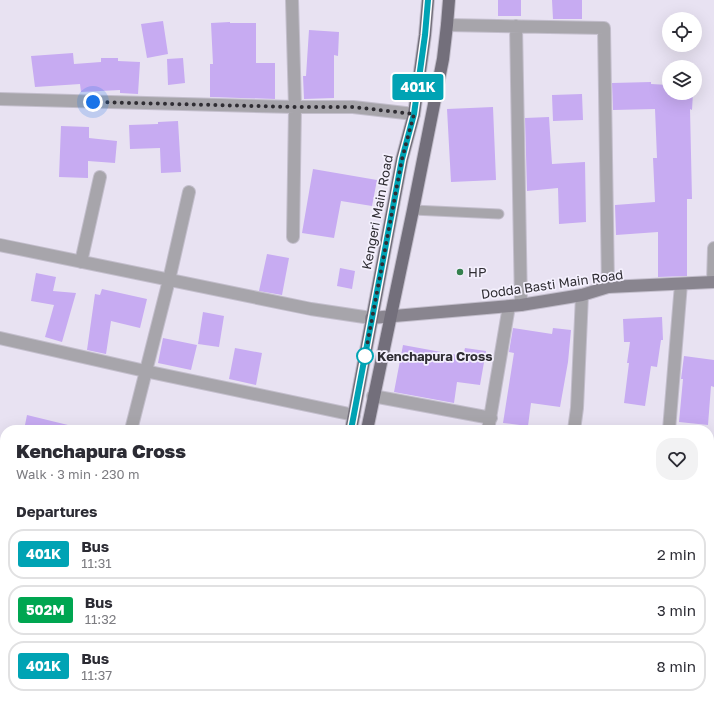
<!DOCTYPE html>
<html lang="en">
<head>
<meta charset="utf-8">
<style>
  :root { --surface:#fff; --page:#f2f2f3; --text:#2b2b33; --muted:#7c7c81; --line:#e1e1e2 }
  body { margin:0; font-family:"Golos Text",sans-serif; background:var(--page); color:var(--text); height:100vh; display:flex; flex-direction:column; font-size:15px; white-space:nowrap }
  * { box-sizing:border-box; margin:0 }
  p { font-size:13px; color:var(--muted) }
  .icon { flex:none; width:22px; height:22px; fill:none; stroke:currentColor; stroke-width:2; stroke-linecap:round; stroke-linejoin:round }
  .map { position:relative; flex:1; overflow:hidden }
  .drawer { position:absolute; left:0px; top:425px; width:714px; height:280px; display:flex; flex-direction:column; background:var(--surface); border-radius:16px 16px 0 0; box-shadow:0 4px 16px #0002 }
  .drawer>* { flex:none }
  .badge { padding:0 8px; border-radius:3px; font-size:14px; line-height:26px }
  .tools { position:absolute; left:662px; top:12px; display:grid; gap:8px }
  .tools a { display:grid; place-items:center; width:40px; height:40px; border-radius:50%; background:var(--surface); box-shadow:0 4px 16px #0002; font-size:20px }
  .you { position:absolute; width:20px; height:20px; margin:-10px; border:3px solid #fff; border-radius:50%; background:#1a73e8; box-shadow:0 0 0 6px #1a73e833 }
  .map>.badge { position:absolute; translate:-50% -50%; box-shadow:0 0 0 2px #fff }
  h2 { padding:0 16px; font-size:15px; line-height:36px }
  .round { display:grid; place-items:center; flex:none; width:42px; height:42px; border-radius:16px; background:var(--page) }
  .overview { display:flex; align-items:center; justify-content:space-between; height:68px; padding:0 16px }
  h1 { font-size:19px; font-weight:800; line-height:30px }
  ul { padding:0; list-style:none }
  li { display:flex; align-items:center; gap:12px; height:50px; margin:0 8px 6px; padding:0 8px; border:2px solid var(--line); border-radius:16px }
  li div { flex:1 }
  li b { display:block; font-size:15px }
  li em { font-style:normal }
  li .badge { min-width:44px; font-weight:700; text-align:center }
  .map>svg:first-child { display:block }
  .building { fill:#c7abf2 }
  .lines { fill:none; stroke-linecap:round; stroke-linejoin:round }
  .lane-casing { stroke:#c3becc; stroke-width:11 }
  .street-casing { stroke:#c3becc; stroke-width:14 }
  .secondary-casing { stroke:#c3becc; stroke-width:14 }
  .primary-casing { stroke:#c3becc; stroke-width:14 }
  .lane { stroke:#a7a5ab; stroke-width:9 }
  .street { stroke:#a7a5ab; stroke-width:12 }
  .secondary { stroke:#89858f; stroke-width:12 }
  .primary { stroke:#736f7b; stroke-width:12 }
  .line-casing { stroke:#fff; stroke-width:9 }
  .line { stroke:#00a3b4; stroke-width:6 }
  .walk { stroke:#2f2d33; stroke-width:4; stroke-dasharray:0 7.2 }
  .poi-dot { fill:#35804e; stroke:#f4f0fd; stroke-width:1.5 }
  .stop-dot { fill:#fff; stroke:#00a3b4; stroke-width:2 }
  .labels { text-anchor:middle; stroke-width:3.5; stroke-linejoin:round; paint-order:stroke }
  .street-label { font-size:13px; fill:#2f2d33; stroke:#f4f0fd }
  .poi-label { font-size:13px; fill:#2f2d33; stroke:#f4f0fd; text-anchor:start }
  .stop-label { font-size:13px; font-weight:bold; fill:#2f2d33; stroke:#f4f0fd; text-anchor:start }
</style>
</head>
<body>
<div class="map">
<svg width="714" height="705" viewBox="0 0 714 705">
  <rect width="100%" height="100%" fill="#e8e2f2"/>
  <path class="building" d="M 498,0 L 521,0 L 521,16 L 498,16 Z
    M 552,0 L 582,0 L 582,19 L 553,19 Z
    M 163,21 L 168,54 L 147,58 L 141,24 Z
    M 230,22 L 230,23 L 256,23 L 256,63 L 275,63 L 275,99 L 210,97 L 210,64 L 213,64 L 211,23 Z
    M 309,30 L 339,32 L 338,56 L 334,55 L 334,98 L 304,99 L 303,76 L 306,76 Z
    M 73,53 L 74,64 L 101,62 L 101,58 L 118,58 L 118,61 L 140,62 L 138,94 L 120,93 L 120,90 L 81,92 L 80,84 L 35,87 L 31,56 Z
    M 183,58 L 185,83 L 168,85 L 167,59 Z
    M 651,82 L 651,84 L 669,85 L 669,93 L 693,93 L 692,110 L 690,109 L 692,199 L 687,199 L 687,276 L 658,277 L 658,232 L 616,235 L 615,205 L 655,202 L 653,158 L 657,158 L 655,109 L 613,110 L 612,83 Z
    M 582,94 L 583,120 L 553,121 L 552,95 Z
    M 493,107 L 496,180 L 451,182 L 447,109 Z
    M 549,117 L 552,164 L 585,162 L 586,222 L 559,224 L 558,188 L 527,191 L 525,118 Z
    M 178,121 L 181,172 L 161,173 L 160,148 L 130,149 L 129,125 L 158,124 L 158,122 Z
    M 61,126 L 89,127 L 89,138 L 117,141 L 115,163 L 88,161 L 88,178 L 59,177 Z
    M 313,169 L 377,180 L 372,206 L 341,201 L 334,238 L 302,233 Z
    M 267,254 L 289,258 L 282,295 L 259,291 Z
    M 340,268 L 355,271 L 352,289 L 337,286 Z
    M 36,273 L 56,277 L 53,291 L 76,293 L 62,342 L 45,337 L 54,305 L 31,301 Z
    M 102,289 L 147,299 L 140,328 L 111,321 L 106,354 L 87,350 L 95,294 L 100,295 Z
    M 203,312 L 224,316 L 219,347 L 198,344 Z
    M 662,317 L 663,340 L 661,340 L 657,367 L 651,366 L 645,406 L 624,403 L 629,363 L 627,363 L 630,342 L 624,342 L 623,319 Z
    M 513,328 L 552,334 L 553,328 L 571,330 L 568,362 L 560,407 L 531,403 L 528,426 L 503,423 L 514,353 L 509,352 Z
    M 163,338 L 197,345 L 191,370 L 158,363 Z
    M 403,345 L 463,356 L 465,348 L 486,351 L 480,385 L 457,382 L 454,403 L 394,392 Z
    M 235,348 L 262,353 L 256,385 L 229,379 Z
    M 684,356 L 714,360 L 714,387 L 711,386 L 708,425 L 679,422 L 683,379 L 681,379 Z
    M 27,415 L 68,425 L 67,430 L 24,430 Z"/>
  <g class="lines">
    <defs>
      <path id="lane" d="M 413,210 L 499,214"/>
      <path id="street" d="M 292,0 L 295,107 L 293,237
        M 447,25 L 604,28 L 608,287
        M 516,26 L 521,305
        M 0,99 L 295,107 L 353,107 L 414,114
        M 0,245 L 311,309 L 371,318
        M 81,262 L 100,177
        M 713,282 L 714,248
        M 0,338 L 145,371 L 354,415
        M 373,396 L 491,418
        M 131,430 L 169,280 L 189,192
        M 488,430 L 509,306
        M 574,430 L 577,408 L 582,295
        M 669,430 L 681,284
        M 0,457 L 5,458
        M 709,500 L 714,500
        M 709,580 L 714,580
        M 0,591 L 5,592
        M 707,700 L 714,701
        M 421,704 L 422,700"/>
      <path id="secondary" d="M 371,318 L 521,305 L 582,295 L 608,287 L 714,282"/>
      <path id="primary" d="M 351,430 L 402,159 L 414,114 L 425,35 L 428,0
        M 367,430 L 413,210 L 443,59 L 447,25 L 449,0
        M 287,705 L 289,700
        M 309,705 L 310,700"/>
    </defs>
    <use href="#lane" class="lane-casing"/>
    <use href="#street" class="street-casing"/>
    <use href="#secondary" class="secondary-casing"/>
    <use href="#primary" class="primary-casing"/>
    <use href="#lane" class="lane"/>
    <use href="#street" class="street"/>
    <use href="#secondary" class="secondary"/>
    <use href="#primary" class="primary"/>
  </g>
  <g class="lines">
    <defs>
      <path id="line" d="M 351,430 L 402,159 L 414,114 L 425,35 L 428,0"/>
    </defs>
    <use href="#line" class="line-casing"/>
    <use href="#line" class="line"/>
    <path class="walk" d="M 93,102 L 295,107 L 353,107 L 414,114 L 402,159 L 365,356"/>
  </g>
  <circle class="poi-dot" cx="460" cy="272" r="4"/>
  <circle class="stop-dot" cx="365" cy="356" r="8"/>
  <g class="labels">
    <g class="street-label">
      <text transform="translate(377 212) rotate(-79)" y="5">Kengeri Main Road</text>
      <text transform="translate(552 284) rotate(-8)" y="5">Dodda Basti Main Road</text>
    </g>
    <g class="poi-label">
      <text x="468" y="277">HP</text>
    </g>
    <g class="stop-label">
      <text x="377" y="361">Kenchapura Cross</text>
    </g>
  </g>
</svg>
<div class="tools">
<a><svg class="icon" aria-label="locate" viewBox="0 0 24 24"><circle cx="12" cy="12" r="6"/><path d="M12 2v4M12 18v4M2 12h4M18 12h4"/></svg></a>
<a><svg class="icon" aria-label="layers" viewBox="0 0 24 24"><path d="M12 4l9 5-9 5-9-5zM3 14l9 5 9-5"/></svg></a>
</div>
<div class="you" style="left:93px;top:102px"></div>
<b class="badge" style="left:418px;top:87px;background:#00a3b4;color:#fff">401K</b>
<section class="drawer">
<div class="overview"><div><h1>Kenchapura Cross</h1><p>Walk · 3 min · 230 m</p></div><a class="round"><svg class="icon" aria-label="heart" viewBox="0 0 24 24"><path d="M12 20l-8-8c-3-5 5-10 8-4 3-6 11-1 8 4z"/></svg></a></div>
<h2>Departures</h2>
<ul>
<li><span class="badge" style="background:#00a3b4;color:#fff">401K</span><div><b>Bus</b><p>11:31</p></div><em>2 min</em></li>
<li><span class="badge" style="background:#00a651;color:#fff">502M</span><div><b>Bus</b><p>11:32</p></div><em>3 min</em></li>
<li><span class="badge" style="background:#00a3b4;color:#fff">401K</span><div><b>Bus</b><p>11:37</p></div><em>8 min</em></li>
</ul>
</section>
</div>
</body>
</html>
